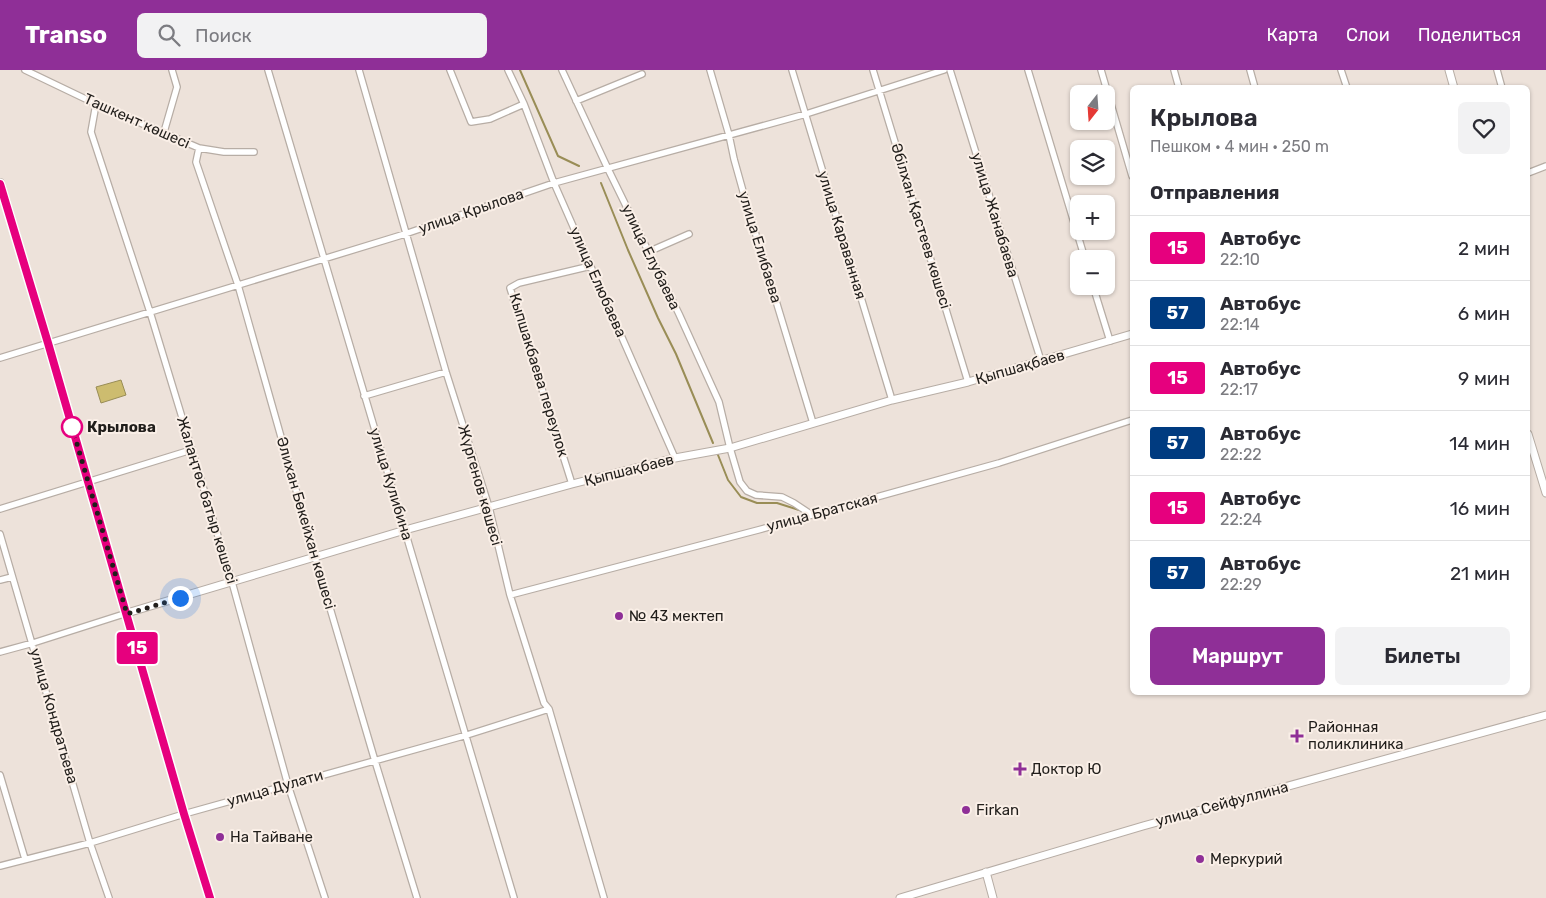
<!DOCTYPE html>
<html lang="ru">
<head>
<meta charset="utf-8">
<style>
  :root { --surface:#fff; --page:#f2f2f3; --text:#2b2b33; --muted:#7c7c81; --line:#e1e1e2; --accent:#8f2f97 }
  body { margin:0; font-family:Rubik,sans-serif; background:var(--page); color:var(--text); height:100vh; display:flex; flex-direction:column; font-size:19px; white-space:nowrap }
  * { box-sizing:border-box; margin:0 }
  p { font-size:16px; color:var(--muted) }
  .icon { flex:none; width:28px; height:28px; fill:none; stroke:currentColor; stroke-width:2; stroke-linecap:round; stroke-linejoin:round }
  .map { position:relative; flex:1; overflow:hidden }
  .drawer { position:absolute; left:1130px; top:15px; width:400px; height:610px; display:flex; flex-direction:column; background:var(--surface); border-radius:8px; box-shadow:0 1px 4px #0004 }
  .drawer>* { flex:none }
  .badge { padding:0 10px; border-radius:4px; font-size:18px; line-height:32px }
  .needle { width:32px; rotate:197deg }
  .tools { position:absolute; left:1070px; top:15px; display:grid; gap:10px }
  .tools a { display:grid; place-items:center; width:45px; height:45px; border-radius:8px; background:var(--surface); box-shadow:0 1px 4px #0004; font-size:25px }
  .you { position:absolute; width:25px; height:25px; margin:-12px; border:4px solid #fff; border-radius:50%; background:#1a73e8; box-shadow:0 0 0 8px #1a73e833 }
  .map>.badge { position:absolute; translate:-50% -50%; box-shadow:0 0 0 2px #fff }
  h2 { padding:0 20px; font-size:19px; line-height:45px }
  .round { display:grid; place-items:center; flex:none; width:52px; height:52px; border-radius:8px; background:var(--page) }
  .summary { display:flex; align-items:center; justify-content:space-between; height:85px; padding:0 20px }
  h1 { font-size:24px; font-weight:600; line-height:38px }
  .cta { display:flex; gap:10px; margin-top:auto; padding:10px 20px }
  .cta a { flex:1; height:58px; border-radius:8px; background:var(--accent); color:#fff; font-size:20px; font-weight:600; line-height:58px; text-align:center }
  .cta a+a { background:var(--page); color:var(--text) }
  ul { padding:0; list-style:none }
  li { display:flex; align-items:center; gap:15px; height:65px; padding:0 20px; border-top:1px solid var(--line) }
  li div { flex:1 }
  li b { display:block; font-size:19px }
  li em { font-style:normal }
  li .badge { min-width:55px; font-weight:700; text-align:center }
  header { display:flex; align-items:center; gap:30px; box-sizing:border-box; height:70px; padding:0 25px; background:var(--accent); color:#fff }
  header strong { font-size:24px }
  nav { display:flex; gap:28px; margin-inline-start:auto; font-size:18px }
  .search { width:350px; height:45px; background:var(--page); display:flex; align-items:center; gap:12px; box-sizing:border-box; padding:0 18px; border-radius:8px; color:var(--muted); font-size:19px }
  .map>svg:first-child { display:block }
  .water { fill:#cdbc6f; stroke:#998d56 }
  .lines { fill:none; stroke-linecap:round; stroke-linejoin:round }
  .stream { stroke:#998d56; stroke-width:2 }
  .minor-casing { stroke:#b7ada5; stroke-width:8 }
  .tertiary-casing { stroke:#b7ada5; stroke-width:9 }
  .secondary-casing { stroke:#b7ada5; stroke-width:10 }
  .minor { stroke:#fff; stroke-width:5.5 }
  .tertiary { stroke:#fff; stroke-width:7 }
  .secondary { stroke:#fff; stroke-width:8 }
  .line-casing { stroke:#fff; stroke-width:11 }
  .line { stroke:#e6007e; stroke-width:8 }
  .walk { stroke:#211e1b; stroke-width:5; stroke-dasharray:0 9 }
  .stop-dot { fill:#fff; stroke:#e6007e; stroke-width:2.5 }
  .poi-dot { fill:#8f2f97; stroke:#faefe7; stroke-width:2 }
  .labels { text-anchor:middle; stroke-width:4; stroke-linejoin:round; paint-order:stroke }
  .street-label { font-size:15px; fill:#211e1b; stroke:#faefe7 }
  .stop-label { font-size:15px; font-weight:bold; fill:#211e1b; stroke:#faefe7; text-anchor:start }
  .poi-label { font-size:15px; fill:#211e1b; stroke:#faefe7; text-anchor:start }
</style>
</head>
<body>
<header>
<strong>Transo</strong>
<div class="search"><svg class="icon" aria-label="search" viewBox="0 0 24 24"><circle cx="10" cy="10" r="6"/><path d="M15 15l6 6"/></svg>Поиск</div>
<nav><a>Карта</a><a>Слои</a><a>Поделиться</a></nav>
</header>
<div class="map">
<svg width="1546" height="828" viewBox="0 0 1546 828">
  <rect width="100%" height="100%" fill="#ede2da"/>
  <path class="water" d="M 121,310 L 126,325 L 101,333 L 96,317 Z"/>
  <g class="lines">
    <path class="stream" d="M 520,0 L 558,86 L 579,96
      M 601,113 L 628,180 L 658,248 L 676,284 L 713,373
      M 718,385 L 728,410 L 741,427 L 757,433 L 777,433 L 799,440"/>
    <defs>
      <path id="minor" d="M 25,0 L 96,34 L 199,78 L 224,82 L 254,82
        M 268,0 L 514,828
        M 359,0 L 446,302 L 489,437 L 510,525 L 544,633 L 549,639 L 604,828
        M 450,0 L 471,52 L 490,49 L 524,34
        M 508,0 L 524,34 L 554,113 L 675,388
        M 562,0 L 608,99 L 679,244 L 719,332 L 730,378 L 740,412 L 747,421 L 756,425 L 782,427 L 794,433 L 812,445
        M 710,0 L 729,65 L 734,89 L 746,132 L 813,353
        M 792,0 L 892,330
        M 873,0 L 968,312
        M 950,0 L 1041,291
        M 1028,0 L 1085,189
        M 1101,0 L 1132,106
        M 1174,0 L 1179,18
        M 1250,0 L 1255,18
        M 1341,0 L 1347,18
        M 1497,0 L 1502,18
        M 576,31 L 642,4
        M 96,34 L 91,62 L 150,242 L 232,512 L 288,715 L 325,828
        M 164,62 L 177,17 L 172,0
        M 199,78 L 196,92 L 238,215 L 315,487 L 375,691 L 417,828
        M 1528,103 L 1546,96
        M 648,182 L 689,164
        M 1093,216 L 1110,271
        M 0,288 L 405,164 L 554,113 L 806,44 L 944,0
        M 364,326 L 446,302
        M 572,414 L 510,218 L 519,213 L 591,196
        M 0,439 L 191,380
        M 0,464 L 90,773 L 109,828
        M 0,510 L 12,507
        M 510,525 L 758,460 L 999,393 L 1132,350
        M 0,582 L 33,573 L 127,543
        M 0,705 L 25,789
        M 0,796 L 90,773 L 184,744 L 467,665 L 549,639"/>
      <path id="tertiary" d="M 1449,0 L 1454,18
        M 1528,364 L 1546,423
        M 127,543 L 405,460 L 572,414 L 675,388 L 730,378 L 892,330 L 968,312 L 1132,264
        M 986,802 L 993,828
        M 900,828 L 1143,756 L 1546,645"/>
      <path id="secondary" d="M 0,113 L 48,273 L 184,744 L 210,828"/>
    </defs>
    <use href="#minor" class="minor-casing"/>
    <use href="#tertiary" class="tertiary-casing"/>
    <use href="#secondary" class="secondary-casing"/>
    <use href="#minor" class="minor"/>
    <use href="#tertiary" class="tertiary"/>
    <use href="#secondary" class="secondary"/>
  </g>
  <g class="lines">
    <defs>
      <path id="line" d="M 0,114 L 48,273 L 184,744 L 210,828"/>
    </defs>
    <use href="#line" class="line-casing"/>
    <use href="#line" class="line"/>
    <path class="walk" d="M 72,357 L 127,544 L 180,528"/>
  </g>
  <circle class="stop-dot" cx="72" cy="357" r="10"/>
  <g class="poi-dot">
    <circle cx="619" cy="546" r="5"/>
    <path d="M1294.5 658.5h5v5h5v5h-5v5h-5v-5h-5v-5h5z"/>
    <path d="M1017.5 691.5h5v5h5v5h-5v5h-5v-5h-5v-5h5z"/>
    <circle cx="966" cy="740" r="5"/>
    <circle cx="220" cy="767" r="5"/>
    <circle cx="1200" cy="789" r="5"/>
  </g>
  <g class="labels">
    <g class="street-label">
      <text transform="translate(137 51) rotate(24)" y="5">Ташкент көшесі</text>
      <text transform="translate(471 141) rotate(-19)" y="5">улица Крылова</text>
      <text transform="translate(995 145) rotate(73)" y="5">улица Жанабаева</text>
      <text transform="translate(921 156) rotate(73)" y="5">Әбілхан Қастеев көшесі</text>
      <text transform="translate(842 165) rotate(73)" y="5">улица Караванная</text>
      <text transform="translate(760 177) rotate(73)" y="5">улица Елибаева</text>
      <text transform="translate(651 187) rotate(64)" y="5">улица Елубаева</text>
      <text transform="translate(598 212) rotate(66)" y="5">улица Елюбаева</text>
      <text transform="translate(1020 297) rotate(-16)" y="5">Қыпшақбаев</text>
      <text transform="translate(539 305) rotate(73)" y="5">Кыпшакбаева переулок</text>
      <text transform="translate(629 400) rotate(-14)" y="5">Қыпшақбаев</text>
      <text transform="translate(391 414) rotate(73)" y="5">улица Кулибина</text>
      <text transform="translate(480 415) rotate(74)" y="5">Жүргенов көшесі</text>
      <text transform="translate(207 430) rotate(73)" y="5">Жалаңтөс батыр көшесі</text>
      <text transform="translate(822 442) rotate(-15)" y="5">улица Братская</text>
      <text transform="translate(306 453) rotate(74)" y="5">Әлихан Бөкейхан көшесі</text>
      <text transform="translate(54 646) rotate(74)" y="5">улица Кондратьева</text>
      <text transform="translate(275 718) rotate(-16)" y="5">улица Дулати</text>
      <text transform="translate(1222 734) rotate(-15)" y="5">улица Сейфуллина</text>
    </g>
    <g class="stop-label">
      <text x="87" y="362">Крылова</text>
    </g>
    <g class="poi-label">
      <text x="629" y="551">№ 43 мектеп</text>
      <text x="1308" y="662">Районная<tspan x="1308" dy="17">поликлиника</tspan></text>
      <text x="1031" y="704">Доктор Ю</text>
      <text x="976" y="745">Firkan</text>
      <text x="230" y="772">На Тайване</text>
      <text x="1210" y="794">Меркурий</text>
    </g>
  </g>
</svg>
<div class="tools">
<a><svg class="needle" viewBox="-14 -14 28 28"><path d="M0-13l5 13h-10z" fill="#e53935"/><path d="M0 13l5-13h-10z" fill="#7c7c81"/></svg></a>
<a><svg class="icon" aria-label="layers" viewBox="0 0 24 24"><path d="M12 4l9 5-9 5-9-5zM3 14l9 5 9-5"/></svg></a>
<a>+</a>
<a>−</a>
</div>
<div class="you" style="left:180px;top:528px"></div>
<b class="badge" style="left:137px;top:578px;background:#e6007e;color:#fff">15</b>
<section class="drawer">
<div class="summary"><div><h1>Крылова</h1><p>Пешком · 4 мин · 250 m</p></div><a class="round"><svg class="icon" aria-label="heart" viewBox="0 0 24 24"><path d="M12 20l-8-8c-3-5 5-10 8-4 3-6 11-1 8 4z"/></svg></a></div>
<h2>Отправления</h2>
<ul>
<li><span class="badge" style="background:#e6007e;color:#fff">15</span><div><b>Автобус</b><p>22:10</p></div><em>2 мин</em></li>
<li><span class="badge" style="background:#003b80;color:#fff">57</span><div><b>Автобус</b><p>22:14</p></div><em>6 мин</em></li>
<li><span class="badge" style="background:#e6007e;color:#fff">15</span><div><b>Автобус</b><p>22:17</p></div><em>9 мин</em></li>
<li><span class="badge" style="background:#003b80;color:#fff">57</span><div><b>Автобус</b><p>22:22</p></div><em>14 мин</em></li>
<li><span class="badge" style="background:#e6007e;color:#fff">15</span><div><b>Автобус</b><p>22:24</p></div><em>16 мин</em></li>
<li><span class="badge" style="background:#003b80;color:#fff">57</span><div><b>Автобус</b><p>22:29</p></div><em>21 мин</em></li>
</ul>
<div class="cta"><a>Маршрут</a><a>Билеты</a></div>
</section>
</div>
</body>
</html>
